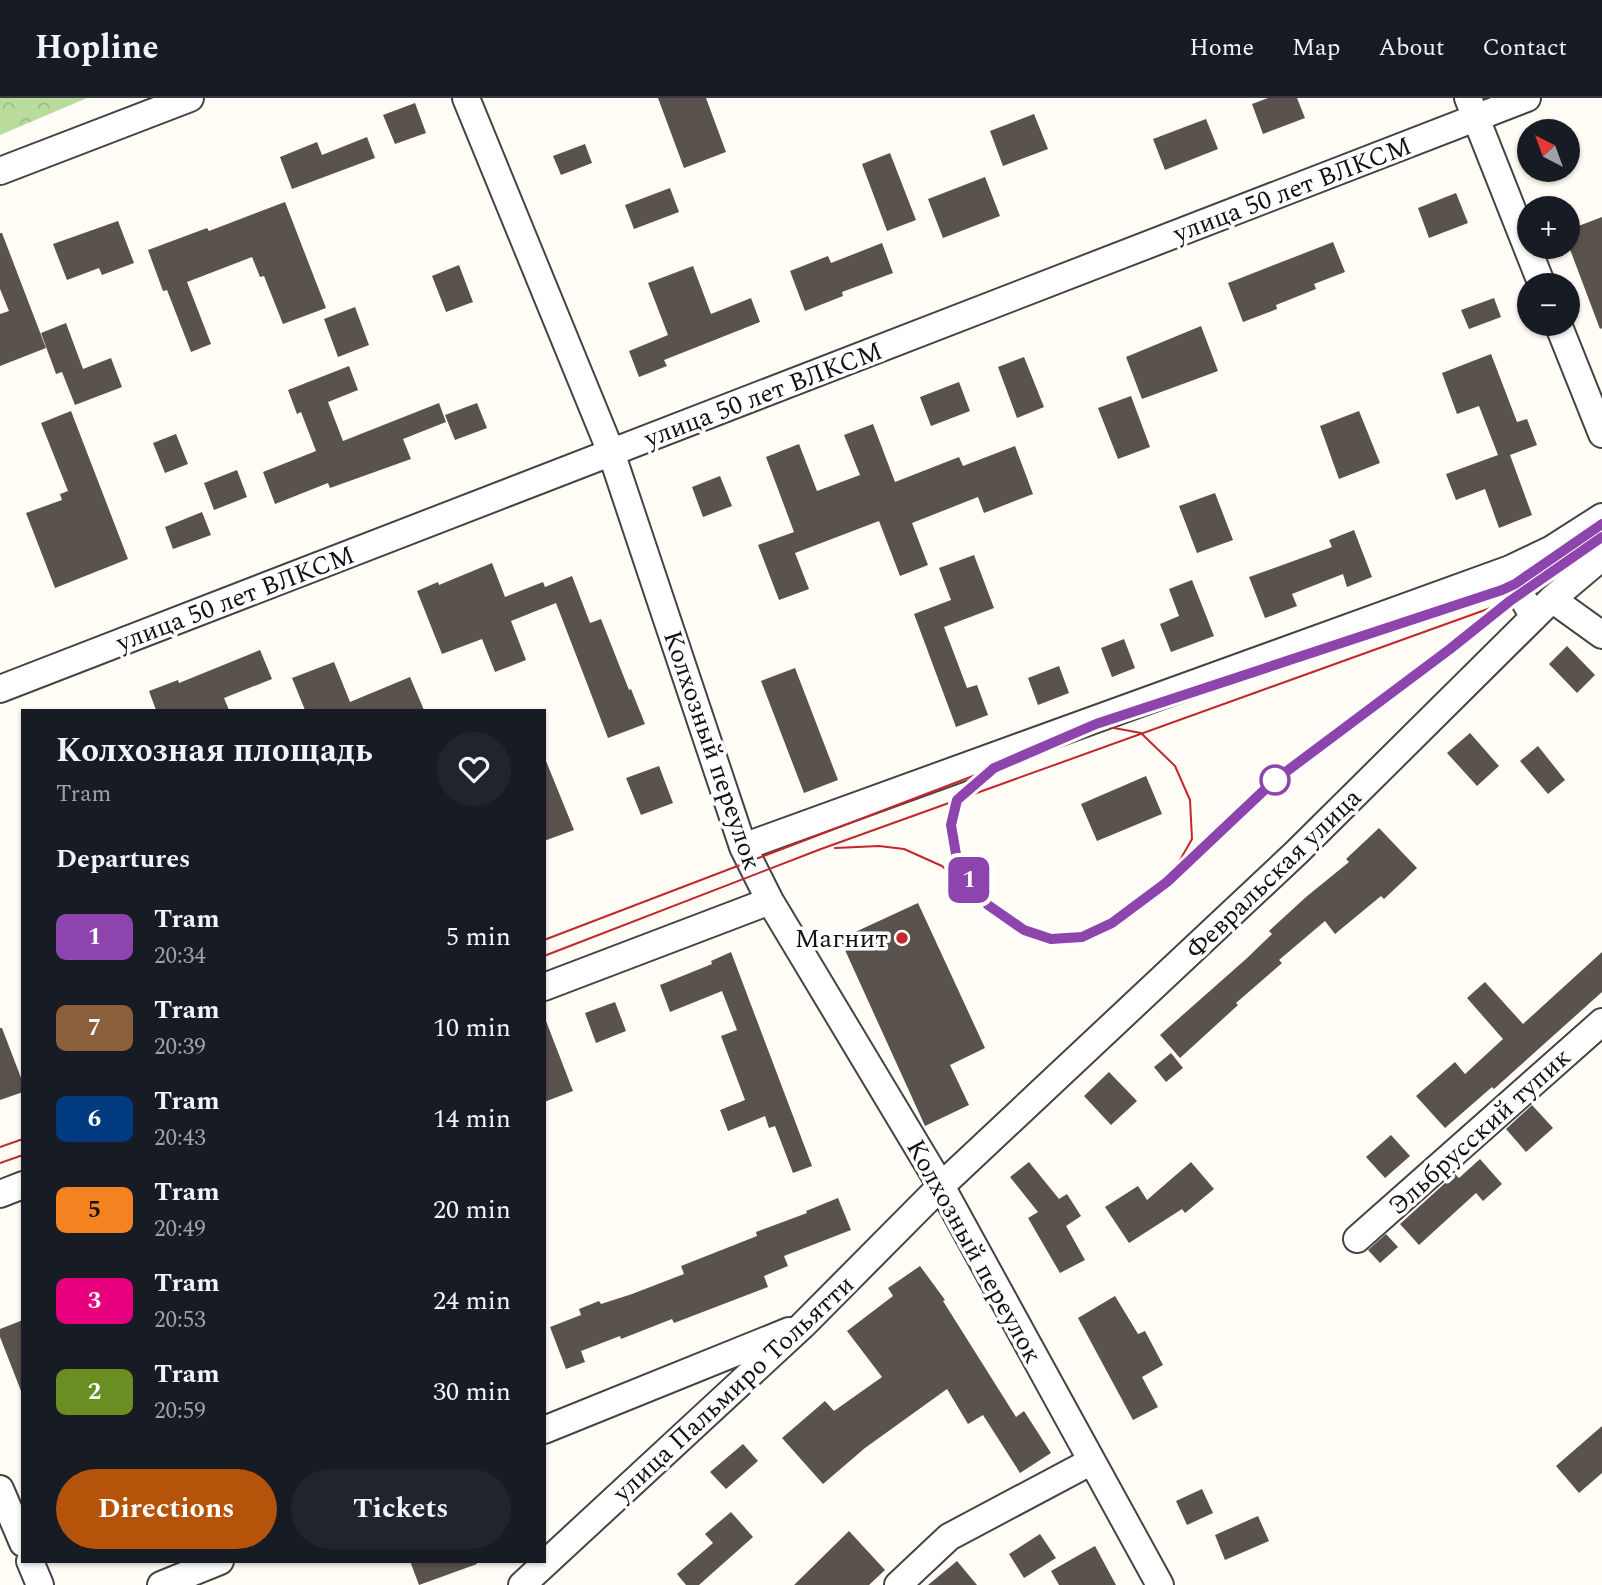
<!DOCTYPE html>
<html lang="en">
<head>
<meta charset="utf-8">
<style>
  :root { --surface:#171b24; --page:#20242c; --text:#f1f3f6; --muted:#9ea1a6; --line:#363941; --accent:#b45309 }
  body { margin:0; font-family:Spectral,serif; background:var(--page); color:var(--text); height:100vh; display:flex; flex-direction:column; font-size:26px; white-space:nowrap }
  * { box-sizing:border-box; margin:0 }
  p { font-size:23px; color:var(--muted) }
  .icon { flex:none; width:38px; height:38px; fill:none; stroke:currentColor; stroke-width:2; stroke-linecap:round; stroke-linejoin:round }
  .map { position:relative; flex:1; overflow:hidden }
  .sheet { position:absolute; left:21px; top:611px; width:525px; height:854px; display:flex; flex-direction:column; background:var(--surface); border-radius:0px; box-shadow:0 2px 5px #0004 }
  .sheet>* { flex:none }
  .badge { padding:0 14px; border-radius:10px; font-size:24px; line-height:46px }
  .needle { width:46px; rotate:319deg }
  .buttons { position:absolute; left:1517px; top:21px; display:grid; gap:14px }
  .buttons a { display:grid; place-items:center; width:63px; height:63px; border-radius:50%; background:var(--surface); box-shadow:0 2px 5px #0004; font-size:35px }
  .map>.badge { position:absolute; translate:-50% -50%; box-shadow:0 0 0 4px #fff }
  h2 { padding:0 35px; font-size:26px; line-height:63px }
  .round { display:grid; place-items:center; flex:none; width:74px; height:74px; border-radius:37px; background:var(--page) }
  .head { display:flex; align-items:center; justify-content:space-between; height:119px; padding:0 35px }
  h1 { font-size:33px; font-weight:700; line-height:52px }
  .primary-button { display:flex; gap:14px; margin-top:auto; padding:14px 35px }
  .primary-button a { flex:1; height:80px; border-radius:42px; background:var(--accent); color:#fff; font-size:28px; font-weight:700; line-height:80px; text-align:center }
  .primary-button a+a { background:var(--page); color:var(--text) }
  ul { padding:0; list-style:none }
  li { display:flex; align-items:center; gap:21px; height:91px; padding:0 35px }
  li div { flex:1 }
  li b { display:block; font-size:26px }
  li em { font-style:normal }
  li .badge { min-width:77px; font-weight:700; text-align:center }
  header { display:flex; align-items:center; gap:42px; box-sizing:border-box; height:98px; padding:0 35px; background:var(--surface); border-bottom:2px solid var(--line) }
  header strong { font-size:33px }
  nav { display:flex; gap:38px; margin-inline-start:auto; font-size:24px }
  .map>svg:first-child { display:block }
  .forest { fill:url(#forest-crowns) }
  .building { fill:#5a524d }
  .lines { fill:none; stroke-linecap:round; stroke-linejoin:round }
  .minor-casing { stroke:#444; stroke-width:30 }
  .minor { stroke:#fff; stroke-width:26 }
  .tram { stroke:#c4262e; stroke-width:2 }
  .line-casing { stroke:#fff; stroke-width:16 }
  .line { stroke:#8e44ad; stroke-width:10 }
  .stop-dot { fill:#fff; stroke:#8e44ad; stroke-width:3.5 }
  .poi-dot { fill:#c4262e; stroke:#fff; stroke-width:2.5 }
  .labels { text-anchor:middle; stroke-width:7; stroke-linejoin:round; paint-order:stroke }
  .street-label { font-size:26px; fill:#111; stroke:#fff }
  .poi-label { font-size:26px; fill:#111; stroke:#fff; text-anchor:end }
</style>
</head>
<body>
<header>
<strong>Hopline</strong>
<nav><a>Home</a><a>Map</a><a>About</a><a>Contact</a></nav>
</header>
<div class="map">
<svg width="1602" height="1487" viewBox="0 0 1602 1487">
  <defs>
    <pattern id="forest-crowns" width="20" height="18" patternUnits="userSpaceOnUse" patternTransform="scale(1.75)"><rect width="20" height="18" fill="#b9dc9c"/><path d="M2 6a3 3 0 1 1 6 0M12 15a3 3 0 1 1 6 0" fill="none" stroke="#9ebc85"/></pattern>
  </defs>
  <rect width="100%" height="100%" fill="#fffdf5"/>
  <path class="forest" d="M 0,0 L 87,0 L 0,37 Z"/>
  <path class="building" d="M 658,0 L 706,0 L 726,54 L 684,70 Z
    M 1268,0 L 1297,0 L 1305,20 L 1263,36 L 1252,6 Z
    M 415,5 L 426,35 L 395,46 L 383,17 Z
    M 1034,16 L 1048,51 L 1003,68 L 990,33 Z
    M 1206,21 L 1218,51 L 1165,72 L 1153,41 Z
    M 367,39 L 375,60 L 292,91 L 280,59 L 317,44 L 322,57 Z
    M 585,46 L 592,65 L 561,77 L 553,58 Z
    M 890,55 L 916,122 L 887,133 L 862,66 Z
    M 985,79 L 1000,118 L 943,140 L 928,101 Z
    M 670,90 L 679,114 L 634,131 L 625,107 Z
    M 1456,95 L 1468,125 L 1429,140 L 1418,110 Z
    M 285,104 L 326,210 L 283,226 L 264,178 L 260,179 L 252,159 L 187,184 L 211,246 L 191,254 L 167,192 L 163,193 L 148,152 L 207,130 L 209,133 Z
    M 1602,119 L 1602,230 L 1600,231 L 1568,146 L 1568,132 Z
    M 118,123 L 134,165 L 102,177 L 99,170 L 67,182 L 53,146 Z
    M 0,135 L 2,135 L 46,250 L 0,268 L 0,216 L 9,213 L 0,191 Z
    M 1333,144 L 1345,174 L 1314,186 L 1316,191 L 1276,207 L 1277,211 L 1243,224 L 1228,185 Z
    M 882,145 L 893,175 L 842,194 L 843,198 L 805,213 L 790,173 L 828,158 L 831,165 Z
    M 459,167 L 473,204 L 446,214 L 432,178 Z
    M 693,168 L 711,216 L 751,200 L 760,224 L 664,262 L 667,268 L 639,279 L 629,253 L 668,237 L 648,185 Z
    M 1494,200 L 1501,219 L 1469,231 L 1461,212 Z
    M 355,209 L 369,247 L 338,259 L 324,221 Z
    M 66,225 L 83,271 L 111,260 L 122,289 L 75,307 L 62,274 L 56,276 L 41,235 Z
    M 1201,228 L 1218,273 L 1142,301 L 1126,259 Z
    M 1491,256 L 1517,324 L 1527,321 L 1537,347 L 1510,357 L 1532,417 L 1499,430 L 1485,391 L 1456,402 L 1446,376 L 1498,357 L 1479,308 L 1457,316 L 1442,275 Z
    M 1024,259 L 1044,309 L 1017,320 L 998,269 Z
    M 349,268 L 358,292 L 328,304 L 343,343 L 439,305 L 446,324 L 403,341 L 411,361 L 330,390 L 328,385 L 275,406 L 263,374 L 316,353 L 301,314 L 297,316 L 288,292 Z
    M 959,284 L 970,313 L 931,328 L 920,299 Z
    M 1131,298 L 1150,349 L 1118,361 L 1098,310 Z
    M 477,305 L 487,330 L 455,342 L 445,317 Z
    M 71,313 L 128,461 L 55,490 L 26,415 L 62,402 L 60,396 L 68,393 L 41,325 Z
    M 1359,313 L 1380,365 L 1339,381 L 1320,328 Z
    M 873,326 L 895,384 L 959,359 L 963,368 L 1015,348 L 1033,396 L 984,415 L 978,399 L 912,425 L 928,467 L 900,478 L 879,423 L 795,455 L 809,491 L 779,502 L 758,447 L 794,434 L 766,359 L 799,346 L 817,393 L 860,377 L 844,337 Z
    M 176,336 L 188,366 L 165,375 L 153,345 Z
    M 237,372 L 247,399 L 214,412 L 204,385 Z
    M 720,378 L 732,408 L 703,419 L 692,389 Z
    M 1215,395 L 1233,442 L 1197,455 L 1179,408 Z
    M 202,414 L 211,437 L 173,451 L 165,429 Z
    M 1354,432 L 1372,479 L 1347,489 L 1343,476 L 1292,496 L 1297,508 L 1265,520 L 1249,479 L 1332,449 L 1329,442 Z
    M 974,457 L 994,510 L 944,529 L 967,590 L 977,587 L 988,617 L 956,629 L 914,516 L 951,502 L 939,470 Z
    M 492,465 L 505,499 L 543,484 L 545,489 L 572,478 L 590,525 L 601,521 L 629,592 L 631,591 L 645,626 L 608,640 L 556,505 L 511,523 L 526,562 L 495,574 L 482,541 L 442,556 L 417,493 L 438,484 L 439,487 Z
    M 1192,482 L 1214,538 L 1171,554 L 1160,526 L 1179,518 L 1169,491 Z
    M 1124,541 L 1135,570 L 1112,579 L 1101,550 Z
    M 1567,548 L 1595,577 L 1577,595 L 1549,566 Z
    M 260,552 L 272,581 L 224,600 L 229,612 L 156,612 L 149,593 L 178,582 L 179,585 Z
    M 334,564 L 350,604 L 410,579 L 424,612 L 305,612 L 292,580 Z
    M 1059,568 L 1069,595 L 1038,607 L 1028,580 Z
    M 795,570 L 838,682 L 804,695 L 761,583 Z
    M 1470,635 L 1499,668 L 1477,688 L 1447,655 Z
    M 1538,648 L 1565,682 L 1548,696 L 1520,663 Z
    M 544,658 L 574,732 L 544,743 Z
    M 659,668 L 673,705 L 641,717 L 626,680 Z
    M 1146,678 L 1162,716 L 1097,743 L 1081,706 Z
    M 1379,730 L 1417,770 L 1384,801 L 1381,798 L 1335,836 L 1325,823 L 1279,862 L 1282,865 L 1236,905 L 1238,907 L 1180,960 L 1160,937 L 1246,861 L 1272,836 L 1269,833 L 1306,799 L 1349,764 L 1346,761 Z
    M 918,805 L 985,950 L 950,967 L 969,1007 L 925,1028 L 840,841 Z
    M 731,854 L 812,1068 L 793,1075 L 775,1028 L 769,1030 L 765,1018 L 728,1033 L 720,1012 L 745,1002 L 721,938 L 737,932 L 722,893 L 670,914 L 660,887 L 712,866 L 711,863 Z
    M 1602,854 L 1602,894 L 1494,991 L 1492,989 L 1445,1030 L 1416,998 L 1455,964 L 1465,976 L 1503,941 L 1467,900 L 1485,884 L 1523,926 Z
    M 615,904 L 626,933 L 596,945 L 585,915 Z
    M 544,923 L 546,923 L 573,993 L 544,1004 Z
    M 0,930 L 2,930 L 23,985 L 23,994 L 0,1002 Z
    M 1171,955 L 1183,970 L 1166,984 L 1154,969 Z
    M 1109,974 L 1137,1003 L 1111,1027 L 1084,998 Z
    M 1532,1007 L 1553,1030 L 1526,1054 L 1506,1031 Z
    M 1391,1037 L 1410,1058 L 1385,1080 L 1366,1059 Z
    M 1480,1061 L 1502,1086 L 1483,1103 L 1476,1095 L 1419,1147 L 1400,1126 L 1455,1076 L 1459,1080 Z
    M 1029,1064 L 1059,1101 L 1067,1096 L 1081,1118 L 1066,1128 L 1085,1162 L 1060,1175 L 1028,1120 L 1038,1114 L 1010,1079 Z
    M 1191,1064 L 1214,1091 L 1185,1115 L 1182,1111 L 1129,1145 L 1105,1109 L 1138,1088 L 1147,1102 Z
    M 838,1100 L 851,1132 L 784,1158 L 788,1168 L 764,1178 L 768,1189 L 674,1225 L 672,1221 L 621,1241 L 620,1238 L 581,1253 L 585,1264 L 566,1271 L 550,1229 L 581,1217 L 579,1211 L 599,1203 L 601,1206 L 632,1196 L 684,1176 L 681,1168 L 757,1138 L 756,1134 L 807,1115 L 806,1113 Z
    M 1386,1136 L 1398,1149 L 1380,1165 L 1368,1152 Z
    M 920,1168 L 945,1202 L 943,1203 L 1016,1319 L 1024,1313 L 1051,1355 L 1020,1375 L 983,1317 L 968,1326 L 947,1291 L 865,1350 L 823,1386 L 782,1340 L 825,1303 L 834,1313 L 882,1279 L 847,1233 L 893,1198 L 888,1190 Z
    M 1115,1198 L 1138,1236 L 1145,1233 L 1163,1267 L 1142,1279 L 1158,1309 L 1133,1322 L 1078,1220 Z
    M 23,1222 L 23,1293 L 21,1293 L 0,1239 L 0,1231 Z
    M 1602,1328 L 1602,1375 L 1579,1395 L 1556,1368 Z
    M 743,1346 L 758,1363 L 726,1391 L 710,1374 Z
    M 1202,1391 L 1213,1415 L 1187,1427 L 1176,1403 Z
    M 731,1414 L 753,1439 L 699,1487 L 686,1487 L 677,1476 L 713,1445 L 705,1436 Z
    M 1258,1418 L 1269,1443 L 1225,1462 L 1215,1437 Z
    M 849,1433 L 885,1472 L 869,1487 L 794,1487 Z
    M 1040,1436 L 1056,1460 L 1024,1480 L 1009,1456 Z
    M 1095,1448 L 1116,1487 L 1059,1487 L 1051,1473 Z
    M 410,1463 L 476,1463 L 477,1466 L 419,1487 Z
    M 957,1463 L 977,1487 L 928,1487 Z"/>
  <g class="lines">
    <defs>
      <path id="minor" d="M 466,0 L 611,354 L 743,749 L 770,803 L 941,1088 L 1160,1487
        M 1468,0 L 1542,187
        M 0,73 L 190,0
        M 1558,226 L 1602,336
        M 1510,471 L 1515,487 L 1534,519
        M 1552,501 L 1602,537
        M 0,591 L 1527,0
        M 743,749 L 1510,471 L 1552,451 L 1602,419
        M 544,889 L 770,803
        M 0,1096 L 23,1087
        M 1357,1141 L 1602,924
        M 544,1332 L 789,1233
        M 0,1391 L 23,1445
        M 30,1463 L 40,1487
        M 161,1487 L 220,1463
        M 522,1487 L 803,1227 L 941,1088 L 1297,754 L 1552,501 L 1602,459
        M 898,1487 L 949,1439 L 1092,1363"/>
    </defs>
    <use href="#minor" class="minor-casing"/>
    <use href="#minor" class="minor"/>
    <path class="tram" d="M 1098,627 L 1141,635 L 1175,668 L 1190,702 L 1192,741 L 1176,769
      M 961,698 C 948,710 951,753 958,768 C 960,773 965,778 968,782
      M 835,750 L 879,748 L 904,751 L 942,768 L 988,807 L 1024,832 L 1051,841 L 1082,839 L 1113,825 L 1167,784 L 1275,683 L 1450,551 L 1510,503 L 1569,462
      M 544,842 L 994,670 L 1096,627 L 1502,492 L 1515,487 L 1602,426
      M 544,858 L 821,751 L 1510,503
      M 0,1049 L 23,1041
      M 0,1065 L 23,1057"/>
  </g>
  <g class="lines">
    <defs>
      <path id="line" d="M 1602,426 L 1515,486 L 1502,492 L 1096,626 L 994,670 L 957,702 L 951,727 L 958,768 L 988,807 L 1024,832 L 1051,841 L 1082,839 L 1112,825 L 1167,784 L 1275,682 L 1450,551 L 1510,503 L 1602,439"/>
    </defs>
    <use href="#line" class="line-casing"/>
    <use href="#line" class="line"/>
  </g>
  <circle class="stop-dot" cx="1275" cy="682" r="14"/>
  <circle class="poi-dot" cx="902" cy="840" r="7"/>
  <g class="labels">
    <g class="street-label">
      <text transform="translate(1292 91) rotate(-21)" y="9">улица 50 лет ВЛКСМ</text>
      <text transform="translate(763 296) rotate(-21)" y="9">улица 50 лет ВЛКСМ</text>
      <text transform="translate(235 500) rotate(-21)" y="9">улица 50 лет ВЛКСМ</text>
      <text transform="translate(713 652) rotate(71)" y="9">Колхозный переулок</text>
      <text transform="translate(1273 775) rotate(-44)" y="9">Февральская улица</text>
      <text transform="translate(1479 1033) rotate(-42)" y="9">Эльбрусский тупик</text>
      <text transform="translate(975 1153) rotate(61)" y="9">Колхозный переулок</text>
      <text transform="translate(733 1290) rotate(-43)" y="9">улица Пальмиро Тольятти</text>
    </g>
    <g class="poi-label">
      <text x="888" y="849">Магнит</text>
    </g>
  </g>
</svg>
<div class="buttons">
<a><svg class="needle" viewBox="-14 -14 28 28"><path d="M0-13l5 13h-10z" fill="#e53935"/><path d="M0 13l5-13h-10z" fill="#9ea1a6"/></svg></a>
<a>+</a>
<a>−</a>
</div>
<b class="badge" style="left:969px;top:782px;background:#8e44ad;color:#fff">1</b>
<section class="sheet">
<div class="head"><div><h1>Колхозная площадь</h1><p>Tram</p></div><a class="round"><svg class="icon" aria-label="heart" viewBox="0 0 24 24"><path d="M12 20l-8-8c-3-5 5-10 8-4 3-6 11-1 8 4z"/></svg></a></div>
<h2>Departures</h2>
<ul>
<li><span class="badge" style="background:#8e44ad;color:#fff">1</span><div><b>Tram</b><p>20:34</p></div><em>5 min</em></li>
<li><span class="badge" style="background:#8b5e3c;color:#fff">7</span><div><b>Tram</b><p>20:39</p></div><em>10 min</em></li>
<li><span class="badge" style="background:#003b80;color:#fff">6</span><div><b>Tram</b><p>20:43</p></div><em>14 min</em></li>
<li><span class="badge" style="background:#f58220;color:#111">5</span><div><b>Tram</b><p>20:49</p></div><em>20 min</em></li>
<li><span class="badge" style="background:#e6007e;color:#fff">3</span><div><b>Tram</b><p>20:53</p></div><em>24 min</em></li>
<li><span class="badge" style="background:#6b8e23;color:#fff">2</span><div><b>Tram</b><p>20:59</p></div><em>30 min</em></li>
</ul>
<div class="primary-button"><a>Directions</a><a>Tickets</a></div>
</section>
</div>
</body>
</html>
